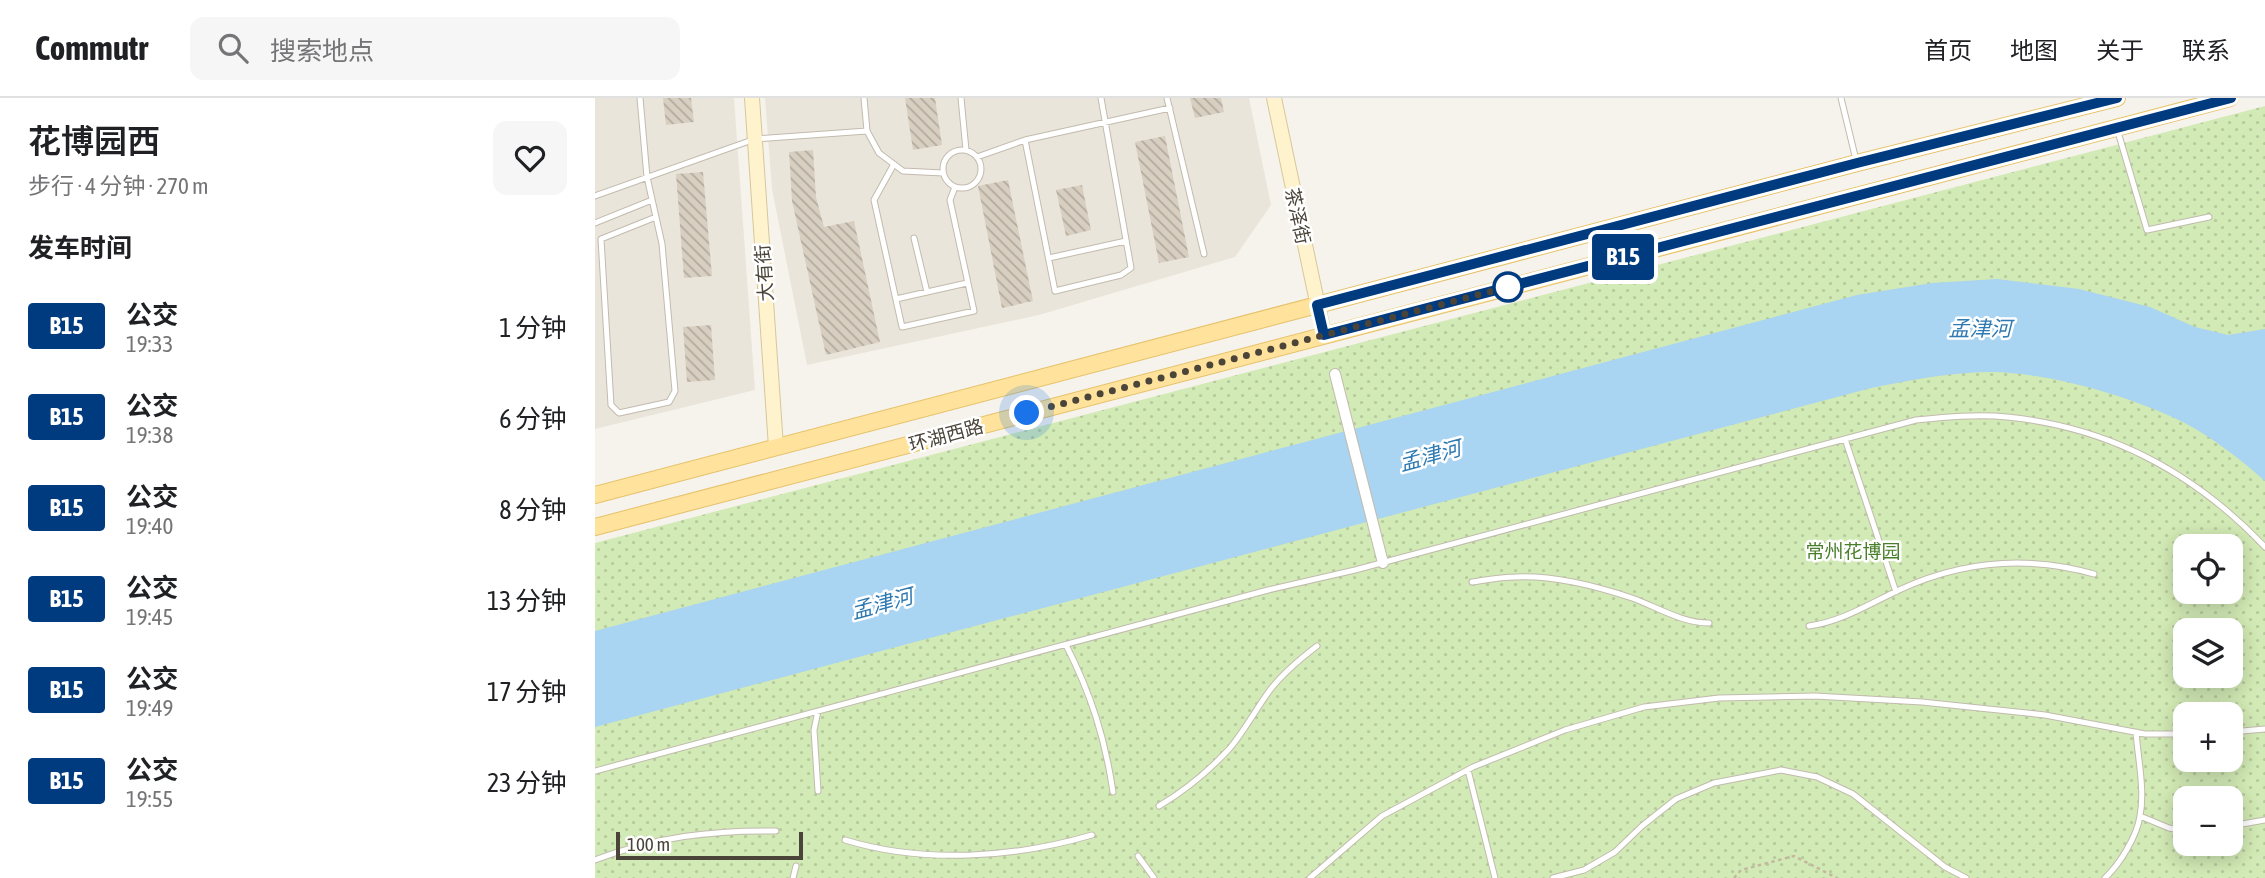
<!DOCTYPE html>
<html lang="zh">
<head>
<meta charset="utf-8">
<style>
  :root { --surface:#fff; --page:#f6f6f6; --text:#202124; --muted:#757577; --line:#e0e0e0 }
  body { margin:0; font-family:"Asap Condensed","Noto Sans SC",sans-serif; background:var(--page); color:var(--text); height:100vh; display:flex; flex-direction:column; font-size:26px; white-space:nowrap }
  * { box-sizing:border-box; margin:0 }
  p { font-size:23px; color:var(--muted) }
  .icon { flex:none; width:38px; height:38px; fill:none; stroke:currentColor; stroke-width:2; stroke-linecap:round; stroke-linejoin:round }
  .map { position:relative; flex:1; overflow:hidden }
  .sheet { display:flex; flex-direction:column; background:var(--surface); width:595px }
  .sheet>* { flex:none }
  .badge { padding:0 14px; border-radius:5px; font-size:24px; line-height:46px }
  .controls { position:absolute; left:1578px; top:436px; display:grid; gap:14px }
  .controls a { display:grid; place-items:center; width:70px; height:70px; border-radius:14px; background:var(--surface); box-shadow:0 4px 18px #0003; font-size:35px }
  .scale { position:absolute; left:21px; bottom:18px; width:187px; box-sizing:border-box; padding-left:7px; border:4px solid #4b4439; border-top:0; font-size:19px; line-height:24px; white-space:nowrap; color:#4b4439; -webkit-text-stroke:5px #fff; paint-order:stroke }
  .you { position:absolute; width:35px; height:35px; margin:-18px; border:5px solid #fff; border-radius:50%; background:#1a73e8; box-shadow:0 0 0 10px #1a73e833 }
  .map>.badge { position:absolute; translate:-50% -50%; box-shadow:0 0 0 4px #fff }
  h2 { padding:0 28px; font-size:26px; line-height:63px }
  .round { display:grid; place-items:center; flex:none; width:74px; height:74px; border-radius:14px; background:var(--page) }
  .head { display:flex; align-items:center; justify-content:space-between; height:119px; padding:0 28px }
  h1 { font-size:33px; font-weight:600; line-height:52px }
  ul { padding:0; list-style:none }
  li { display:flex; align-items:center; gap:21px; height:91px; padding:0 28px }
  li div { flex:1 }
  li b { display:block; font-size:26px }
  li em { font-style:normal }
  li .badge { min-width:77px; font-weight:700; text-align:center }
  header { display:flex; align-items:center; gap:42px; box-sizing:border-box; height:98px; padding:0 35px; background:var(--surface); border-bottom:2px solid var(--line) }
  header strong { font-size:33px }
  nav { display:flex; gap:38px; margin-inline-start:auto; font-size:24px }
  .search { width:490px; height:63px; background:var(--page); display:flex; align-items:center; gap:18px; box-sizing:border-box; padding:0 24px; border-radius:14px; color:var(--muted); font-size:26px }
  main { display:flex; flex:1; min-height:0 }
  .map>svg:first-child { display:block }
  .residential { fill:#eae5da }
  .park { fill:url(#park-dots); fill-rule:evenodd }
  .water { fill:#a9d4f2 }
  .building { fill:url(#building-back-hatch) }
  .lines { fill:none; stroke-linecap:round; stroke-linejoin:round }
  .lane-casing { stroke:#c2bbae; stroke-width:7 }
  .street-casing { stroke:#c2bbae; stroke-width:12 }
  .secondary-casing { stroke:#d6c79b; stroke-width:16 }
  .primary-casing { stroke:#e6c16a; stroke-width:18 }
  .path { stroke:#c4b79f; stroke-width:2.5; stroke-dasharray:3.5 3.5; stroke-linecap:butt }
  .lane { stroke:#fff; stroke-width:5 }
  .street { stroke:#fff; stroke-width:10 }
  .secondary { stroke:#fff3cd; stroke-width:14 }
  .primary { stroke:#ffe39c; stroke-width:16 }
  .line-casing { stroke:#fff; stroke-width:16 }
  .line { stroke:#003b80; stroke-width:10 }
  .walk { stroke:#4b4439; stroke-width:7; stroke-dasharray:0 12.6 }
  .stop-dot { fill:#fff; stroke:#003b80; stroke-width:3.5 }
  .labels { text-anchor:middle; stroke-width:5; stroke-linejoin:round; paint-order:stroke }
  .street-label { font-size:19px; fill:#4b4439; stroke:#fff }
  .park-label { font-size:19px; fill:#4a7f2a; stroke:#fff }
  .water-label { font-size:21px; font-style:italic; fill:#2e7ab2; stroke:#fff }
</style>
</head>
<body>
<header>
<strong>Commutr</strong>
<div class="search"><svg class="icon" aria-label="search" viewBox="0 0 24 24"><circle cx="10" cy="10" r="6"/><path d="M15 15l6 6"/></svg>搜索地点</div>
<nav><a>首页</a><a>地图</a><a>关于</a><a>联系</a></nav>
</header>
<main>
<section class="sheet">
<div class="head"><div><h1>花博园西</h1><p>步行 · 4 分钟 · 270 m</p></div><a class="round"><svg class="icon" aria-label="heart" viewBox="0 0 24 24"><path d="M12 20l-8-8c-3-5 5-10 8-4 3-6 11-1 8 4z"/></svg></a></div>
<h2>发车时间</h2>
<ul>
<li><span class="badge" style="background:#003b80;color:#fff">B15</span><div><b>公交</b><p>19:33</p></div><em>1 分钟</em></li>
<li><span class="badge" style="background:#003b80;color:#fff">B15</span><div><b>公交</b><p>19:38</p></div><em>6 分钟</em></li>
<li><span class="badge" style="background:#003b80;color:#fff">B15</span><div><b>公交</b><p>19:40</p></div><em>8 分钟</em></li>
<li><span class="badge" style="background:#003b80;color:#fff">B15</span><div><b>公交</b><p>19:45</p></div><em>13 分钟</em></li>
<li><span class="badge" style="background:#003b80;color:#fff">B15</span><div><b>公交</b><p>19:49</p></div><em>17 分钟</em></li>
<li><span class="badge" style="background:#003b80;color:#fff">B15</span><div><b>公交</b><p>19:55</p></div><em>23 分钟</em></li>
</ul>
</section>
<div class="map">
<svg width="1670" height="780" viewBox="0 0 1670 780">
  <defs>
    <pattern id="park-dots" width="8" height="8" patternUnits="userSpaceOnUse" patternTransform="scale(1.75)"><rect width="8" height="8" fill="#d2eab5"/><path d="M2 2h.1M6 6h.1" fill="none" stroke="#b6ca9c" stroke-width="1.8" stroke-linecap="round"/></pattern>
    <pattern id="building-back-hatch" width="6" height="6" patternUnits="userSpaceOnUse" patternTransform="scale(1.75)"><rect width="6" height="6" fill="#d8cfc1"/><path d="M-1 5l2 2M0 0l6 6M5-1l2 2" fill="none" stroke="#b1aa9e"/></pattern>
  </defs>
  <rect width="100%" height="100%" fill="#f6f3ec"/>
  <path class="residential" d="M 0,0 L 139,0 L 160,292 L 0,331 Z
    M 170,0 L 654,0 L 676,107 L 640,159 L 444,217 L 212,267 L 177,91 Z"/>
  <path class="park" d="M 1670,8 L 1670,780 L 0,780 L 0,445 ZM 1591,448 L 1636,448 L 1636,494 L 1591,494 ZM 1591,532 L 1636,532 L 1636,578 L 1591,578 ZM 1591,616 L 1636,616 L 1636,662 L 1591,662 ZM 1591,700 L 1636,700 L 1636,746 L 1591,746 Z"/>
  <path class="water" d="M 1402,181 L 1484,191 L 1555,209 L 1600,229 L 1633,237 L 1670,231 L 1670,383 C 1645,361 1617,339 1588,324 C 1535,298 1456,275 1397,274 C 1356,274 1316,282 1276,290 L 0,629 L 0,533 L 1262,197 L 1337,185 Z"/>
  <path class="building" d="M 68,0 L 96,0 L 99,24 L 71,27 Z
    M 310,0 L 340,0 L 347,47 L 318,52 Z
    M 595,0 L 626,0 L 629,14 L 600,20 Z
    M 570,38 L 594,159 L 564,165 L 540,44 Z
    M 218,52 L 221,99 L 229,129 L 259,123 L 285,244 L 231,257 L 197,103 L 194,54 Z
    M 108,74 L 117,178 L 89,180 L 81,76 Z
    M 413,82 L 438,203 L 407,210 L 383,88 Z
    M 487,87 L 496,132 L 471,138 L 461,92 Z
    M 116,227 L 120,282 L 92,284 L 88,229 Z"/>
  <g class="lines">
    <defs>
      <path id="lane" d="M 45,0 L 52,79 L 67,146 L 80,293 L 74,304 L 24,315 L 16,307 L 6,141 L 61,119
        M 269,0 L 272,33 L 284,55 L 308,73 L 348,75
        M 366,0 L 371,52
        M 572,0 L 609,156
        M 1246,0 L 1261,62
        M 1523,34 L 1552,132 L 1614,119
        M 430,42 L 460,193 L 526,177 L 536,170 L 506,0
        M348 71a19 19 0 1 1 38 0a19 19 0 1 1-38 0Z
        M 382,59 L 430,42 L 575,10
        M 299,66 L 279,102 L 307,229 L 379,213 L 355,102 L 360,89
        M 0,98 L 160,41 L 272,33
        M 0,125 L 57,102
        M 319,140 L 332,194
        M 454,160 L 531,143
        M 301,201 L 372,185
        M 1250,341 L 1301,494
        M 877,484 C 891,482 906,479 920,479 C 959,477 1001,488 1037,500 C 1062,509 1087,525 1114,525
        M 1214,528 C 1248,523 1274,506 1304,492 C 1367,463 1432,457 1499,476
        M 471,547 C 496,596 510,640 518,694
        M 223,613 L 219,632 L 223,693
        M 1636,634 L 1670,631
        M 873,672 L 900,780
        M 0,673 L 673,492 L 760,472 L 1321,322 C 1351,319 1382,316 1412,319 C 1515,329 1599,374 1670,449
        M 564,708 C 591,692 614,673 635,650 C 650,632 661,611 675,592 C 688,575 705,561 722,548
        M 1545,718 L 1574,730 L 1591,733
        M 1636,728 L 1670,722
        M 250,742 C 329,766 418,760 497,737
        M 543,758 L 559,780
        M 0,762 C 60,739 117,732 181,733
        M 198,780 L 201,768
        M 715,780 L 787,718 L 878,669 L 970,632 L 1049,609 L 1124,600 L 1220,598 L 1327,604 L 1450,617 L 1550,636 L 1591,636
        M 958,780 L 989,772 L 1020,754 L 1047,728 L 1081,701 L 1119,685 L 1186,672 L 1222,679 L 1258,696 L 1350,769 L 1371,780
        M 1510,780 C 1525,766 1542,738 1545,718 C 1550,692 1543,661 1541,634"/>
      <path id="street" d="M 740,276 L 788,465"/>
      <path id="secondary" d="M 157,0 L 181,349
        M 679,0 L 729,237"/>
      <path id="primary" d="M 0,397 L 1262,65 L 1522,0
        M 0,429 L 1635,0"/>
    </defs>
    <use href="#lane" class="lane-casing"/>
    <use href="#street" class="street-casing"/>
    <use href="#secondary" class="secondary-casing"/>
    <use href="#primary" class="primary-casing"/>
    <path class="path" d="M 1139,780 L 1146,772 L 1199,758 L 1242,780"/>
    <use href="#lane" class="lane"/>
    <use href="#street" class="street"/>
    <use href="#secondary" class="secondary"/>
    <use href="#primary" class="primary"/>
  </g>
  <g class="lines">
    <defs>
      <path id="line" d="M 1522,0 L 1262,65 L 722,207 L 729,237 L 1636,0"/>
    </defs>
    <use href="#line" class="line-casing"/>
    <use href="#line" class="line"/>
    <path class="walk" d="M 432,315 L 913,189"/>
  </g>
  <circle class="stop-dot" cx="913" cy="189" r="14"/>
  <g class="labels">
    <g class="street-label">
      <text transform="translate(703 118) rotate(78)" y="7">茶泽街</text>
      <text transform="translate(169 175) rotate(-94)" y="7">大有街</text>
      <text transform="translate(351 337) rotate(-15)" y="7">环湖西路</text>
    </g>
    <g class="park-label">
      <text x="1258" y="460">常州花博园</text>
    </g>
    <g class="water-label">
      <text x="1385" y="238">孟津河</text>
      <text transform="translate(835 358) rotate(-15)" y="7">孟津河</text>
      <text transform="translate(287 506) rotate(-15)" y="7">孟津河</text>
    </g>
  </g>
</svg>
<div class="controls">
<a><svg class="icon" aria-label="locate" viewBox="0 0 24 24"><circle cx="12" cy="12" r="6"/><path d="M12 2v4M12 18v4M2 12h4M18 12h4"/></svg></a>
<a><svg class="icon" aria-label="layers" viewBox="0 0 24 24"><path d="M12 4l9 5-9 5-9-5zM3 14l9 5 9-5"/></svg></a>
<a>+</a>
<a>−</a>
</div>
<div class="scale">100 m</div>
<div class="you" style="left:432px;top:315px"></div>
<b class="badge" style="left:1028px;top:159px;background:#003b80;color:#fff">B15</b>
</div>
</main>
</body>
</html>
